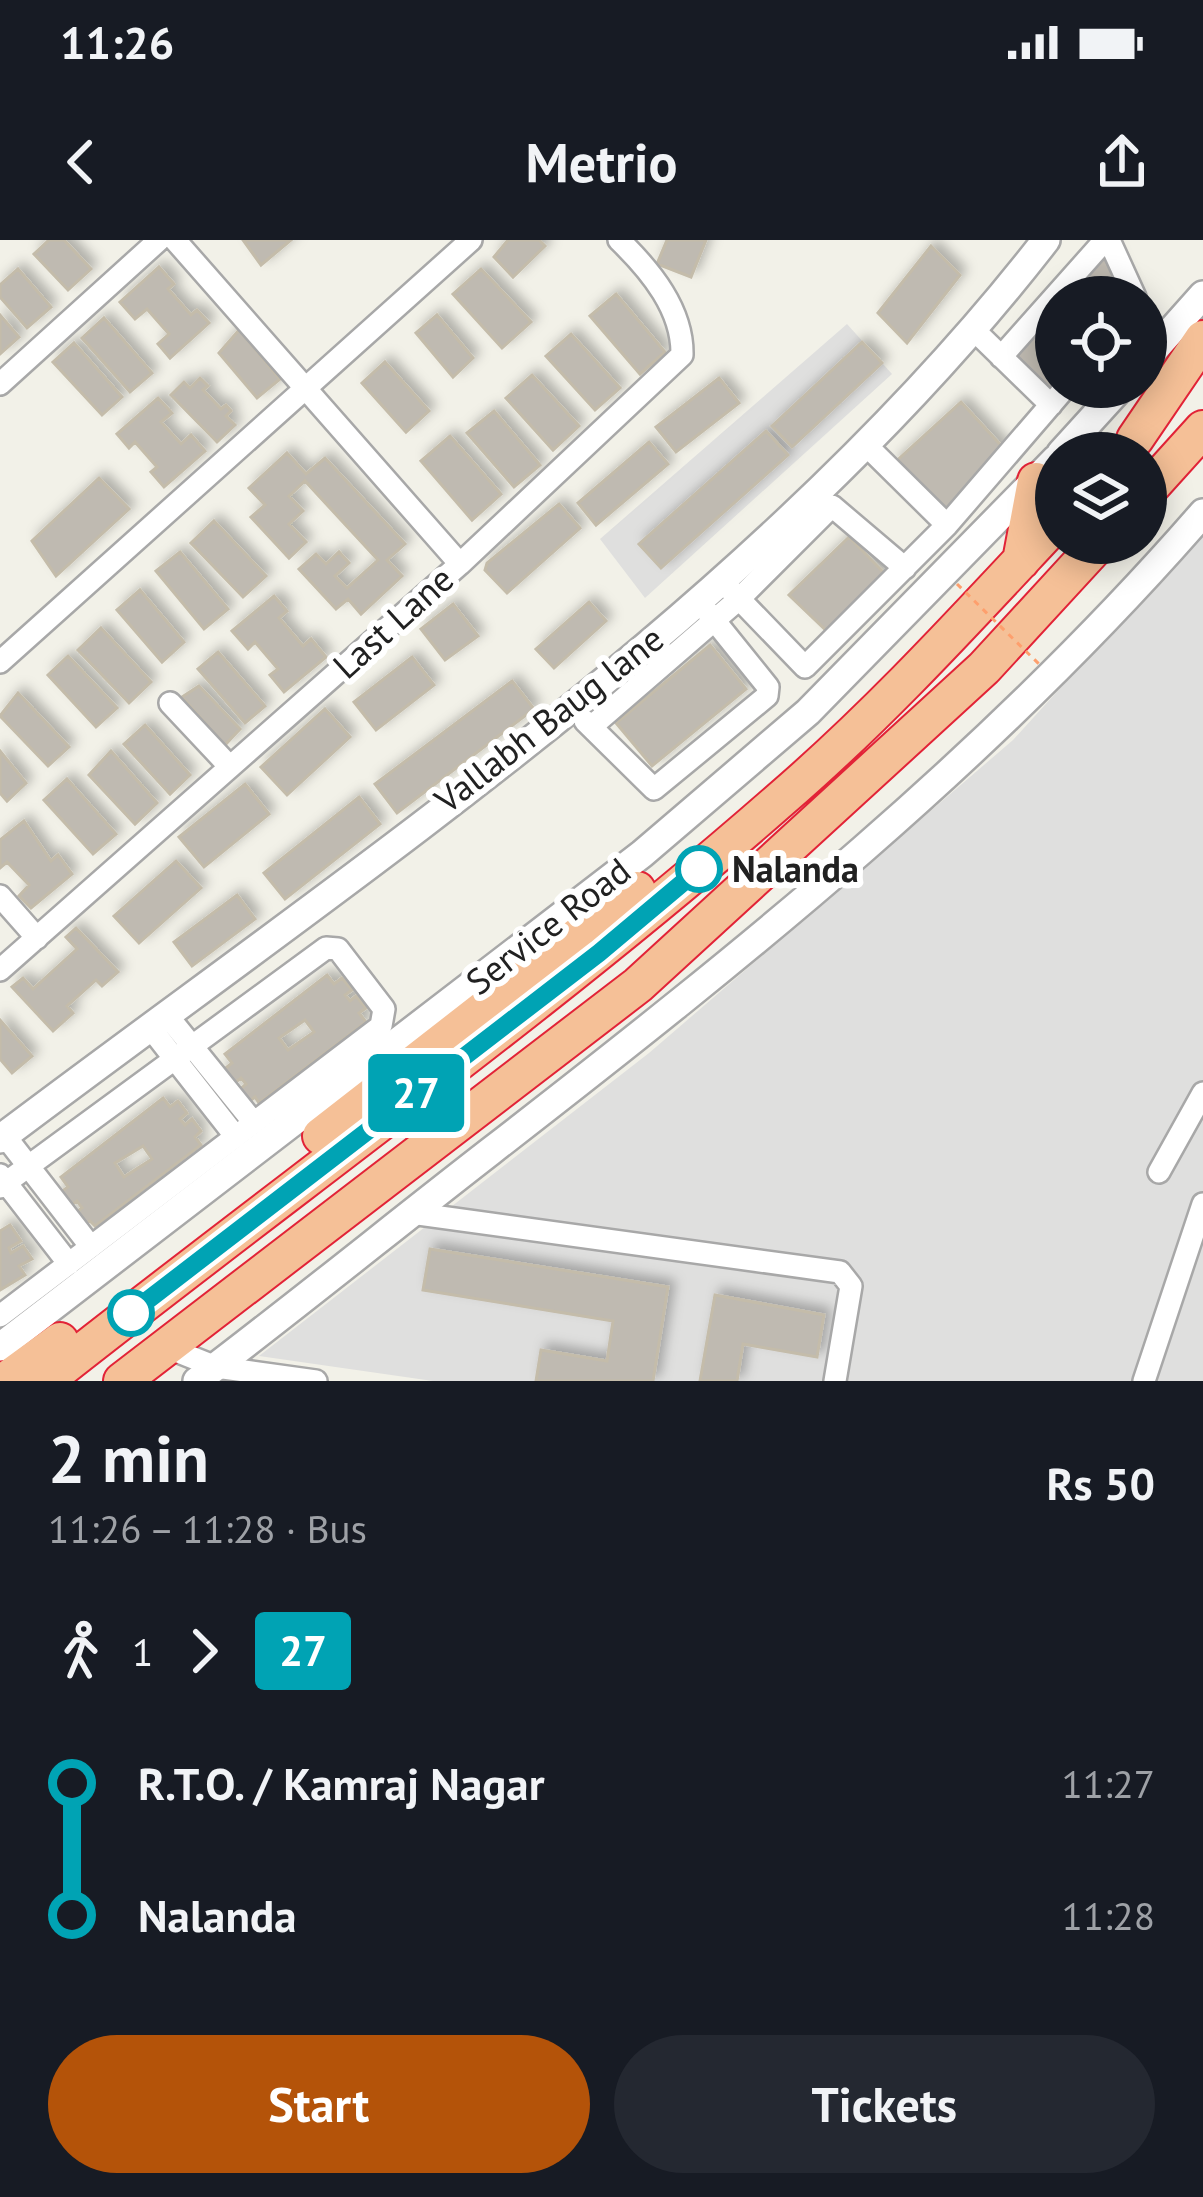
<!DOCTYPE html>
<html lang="en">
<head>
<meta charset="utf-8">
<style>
  :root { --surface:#171b24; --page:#242831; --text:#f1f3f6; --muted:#9ea1a6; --accent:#b45309 }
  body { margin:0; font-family:"PT Sans",sans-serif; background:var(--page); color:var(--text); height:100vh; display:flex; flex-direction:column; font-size:45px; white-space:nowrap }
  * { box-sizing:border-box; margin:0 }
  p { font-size:39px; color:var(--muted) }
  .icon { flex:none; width:66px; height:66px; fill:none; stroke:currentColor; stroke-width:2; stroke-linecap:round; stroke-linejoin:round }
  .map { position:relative; height:1141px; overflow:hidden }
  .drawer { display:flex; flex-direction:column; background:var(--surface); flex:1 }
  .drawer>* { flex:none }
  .badge { padding:0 24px; border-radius:9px; font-size:42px; line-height:78px }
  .buttons { position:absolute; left:1035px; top:36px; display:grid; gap:24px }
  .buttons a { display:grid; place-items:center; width:132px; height:132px; border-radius:50%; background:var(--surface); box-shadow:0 6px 30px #0003; font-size:60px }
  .map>.badge { position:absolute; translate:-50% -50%; box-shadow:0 0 0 6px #fff }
  .legs { display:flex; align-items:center; gap:18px; height:132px; padding:0 48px; font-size:39px }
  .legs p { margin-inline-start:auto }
  .summary { display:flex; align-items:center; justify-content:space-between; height:204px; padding:0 48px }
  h1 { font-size:66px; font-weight:600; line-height:90px }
  .cta { display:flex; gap:24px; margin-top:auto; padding:24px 48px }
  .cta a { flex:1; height:138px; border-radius:72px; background:var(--accent); color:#fff; font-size:48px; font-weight:600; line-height:138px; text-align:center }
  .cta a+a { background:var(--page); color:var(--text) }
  ul { padding:0 48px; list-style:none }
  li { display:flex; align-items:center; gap:42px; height:132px; font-size:45px }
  li i { display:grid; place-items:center; width:18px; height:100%; margin:0 15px; background:currentColor }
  li i::after { content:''; width:30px; height:30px; margin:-15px; border:9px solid; border-radius:50%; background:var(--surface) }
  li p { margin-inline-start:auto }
  li:first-child i { background:linear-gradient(#0000 50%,currentColor 0) }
  li:last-child i { background:linear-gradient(currentColor 50%,#0000 0) }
  .status { display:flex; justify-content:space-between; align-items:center; height:84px; padding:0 60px; background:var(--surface); direction:ltr }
  .status svg { height:33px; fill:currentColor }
  header { display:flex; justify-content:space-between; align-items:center; height:156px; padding:0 48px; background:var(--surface); font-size:54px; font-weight:600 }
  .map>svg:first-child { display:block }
  .residential { fill:#dfdfde }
  .building { fill:#bfbab1; stroke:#c4bcaa; stroke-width:3; fill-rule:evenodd; filter:url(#shadow) }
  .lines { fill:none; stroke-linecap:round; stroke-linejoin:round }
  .minor-casing { stroke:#a8a8a8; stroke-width:26 }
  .tertiary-casing { stroke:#a8a8a8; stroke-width:32 }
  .trunk-casing { stroke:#e22337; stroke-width:40 }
  .minor { stroke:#fff; stroke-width:21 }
  .tertiary { stroke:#fff; stroke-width:27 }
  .trunk { stroke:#f5c097; stroke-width:36 }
  .path-bridge { stroke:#fe9f6d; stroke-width:3; stroke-dasharray:6 6; stroke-linecap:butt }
  .line-1-casing { stroke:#fff; stroke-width:27 }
  .line-1 { stroke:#00a3b4; stroke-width:18 }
  .stop-1-dot { fill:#fff; stroke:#00a3b4; stroke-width:6 }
  .labels { text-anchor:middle; stroke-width:12; stroke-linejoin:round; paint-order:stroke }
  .street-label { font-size:36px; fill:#212121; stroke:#fff }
  .stop-label { font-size:36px; font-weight:bold; fill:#212121; stroke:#fff; text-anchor:start }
</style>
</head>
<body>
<div class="status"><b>11:26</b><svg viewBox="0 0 49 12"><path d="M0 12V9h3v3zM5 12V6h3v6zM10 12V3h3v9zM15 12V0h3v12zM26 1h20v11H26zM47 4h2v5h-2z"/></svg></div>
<header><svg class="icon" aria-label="back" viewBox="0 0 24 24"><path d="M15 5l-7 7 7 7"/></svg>Metrio<svg class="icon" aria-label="share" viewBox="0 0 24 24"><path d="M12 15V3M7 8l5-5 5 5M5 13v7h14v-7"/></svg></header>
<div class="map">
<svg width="1203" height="1141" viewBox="0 0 1203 1141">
  <defs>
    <filter id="shadow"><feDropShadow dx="6" dy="-6" stdDeviation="6" flood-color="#0004"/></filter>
  </defs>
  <rect width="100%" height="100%" fill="#f2f1e8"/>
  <path class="residential" d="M 847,84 L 892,134 L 645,358 L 600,299 Z
    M 1203,291 L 1203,1141 L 433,1141 L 259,1116 L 649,813 L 1013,500 Z"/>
  <path class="building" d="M 49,0 L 64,0 L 91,29 L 68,50 L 34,14 Z
    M 243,0 L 291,0 L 261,25 Z
    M 508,0 L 539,0 L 545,6 L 513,37 L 494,17 Z
    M 667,0 L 706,0 L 691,37 L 657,24 Z
    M 931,6 L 960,35 L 907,103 L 878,73 Z
    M 1108,11 L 1130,57 L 1065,57 Z
    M 159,27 L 174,44 L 168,49 L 191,75 L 197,70 L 209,83 L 170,118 L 158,104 L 169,94 L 147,69 L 135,79 L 120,62 Z
    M 18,29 L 51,67 L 27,88 L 0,57 L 0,45 Z
    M 481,29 L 531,82 L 502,108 L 453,54 Z
    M 616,54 L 665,112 L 640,134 L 590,76 Z
    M 1056,67 L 1056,147 L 1050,155 L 1008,119 Z
    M 0,75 L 19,97 L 0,114 Z
    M 437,75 L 473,118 L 453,137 L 416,93 Z
    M 104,78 L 152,133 L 130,152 L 82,98 Z
    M 239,90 L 280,139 L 257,158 L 219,113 Z
    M 571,94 L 620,148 L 595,170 L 546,116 Z
    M 862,102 L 882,123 L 792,207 L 772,186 Z
    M 74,103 L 122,157 L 102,175 L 53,122 Z
    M 385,122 L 429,171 L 406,192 L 362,143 Z
    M 532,135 L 579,186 L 553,210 L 506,158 Z
    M 200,138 L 208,146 L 203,150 L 221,169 L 226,165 L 231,171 L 226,176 L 235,185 L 217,202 L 171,155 L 184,142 L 190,148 Z
    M 719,138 L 739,163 L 676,212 L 656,187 Z
    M 158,158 L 172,173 L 161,182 L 181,204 L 191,195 L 205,211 L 164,247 L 151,232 L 157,227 L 135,202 L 129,208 L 117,194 Z
    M 961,162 L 1008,213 L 939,275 L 893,224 Z
    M 494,171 L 540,225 L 514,247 L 467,193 Z
    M 766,191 L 788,215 L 661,328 L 639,304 Z
    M 450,196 L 501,254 L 472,280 L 421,221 Z
    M 649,202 L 668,224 L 596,285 L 578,263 Z
    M 287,213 L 306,234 L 325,218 L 405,304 L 387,320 L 402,336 L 361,374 L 348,359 L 336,369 L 299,329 L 316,314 L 326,324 L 339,312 L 349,323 L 335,336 L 347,348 L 378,320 L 305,241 L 289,256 L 303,271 L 289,284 L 306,302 L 289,318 L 251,277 L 265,265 L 249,248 Z
    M 99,238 L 129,269 L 56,336 L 32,301 Z
    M 559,264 L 580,288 L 507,353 L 485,330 L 487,323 Z
    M 214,281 L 266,336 L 243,357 L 191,303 Z
    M 849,297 L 885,334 L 834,398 L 789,355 Z
    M 180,312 L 228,369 L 204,389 L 156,331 Z
    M 140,350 L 184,402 L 162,422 L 117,370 Z
    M 274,356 L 287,371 L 279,378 L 303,406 L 311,399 L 326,417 L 284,452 L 270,435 L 278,429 L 255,402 L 248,409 L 232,391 Z
    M 589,362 L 606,381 L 554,428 L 536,409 Z
    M 453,364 L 478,396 L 445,420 L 421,389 Z
    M 101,388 L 151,442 L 129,463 L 78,410 Z
    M 710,405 L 746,449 L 652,526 L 616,483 Z
    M 218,412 L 265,466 L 245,483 L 198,429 Z
    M 68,416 L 117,468 L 96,487 L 48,435 Z
    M 412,417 L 434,445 L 376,490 L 354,462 Z
    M 512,441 L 534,469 L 397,573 L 375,544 Z
    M 199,446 L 240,489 L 225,505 L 182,457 Z
    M 18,453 L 69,507 L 48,526 L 0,476 Z
    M 325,469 L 350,497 L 287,555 L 261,527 Z
    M 145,485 L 190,535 L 170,554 L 124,504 Z
    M 0,511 L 26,543 L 7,561 L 0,553 Z
    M 111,511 L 157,563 L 135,584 L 89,535 Z
    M 67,539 L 116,594 L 93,614 L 44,560 Z
    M 245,544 L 269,574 L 204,627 L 179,597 Z
    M 359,557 L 380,584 L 285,659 L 264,633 Z
    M 24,581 L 51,621 L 58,615 L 72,634 L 31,668 L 19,656 L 29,645 L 7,622 L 0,628 L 0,600 Z
    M 176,621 L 201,648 L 139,703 L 114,676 Z
    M 237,655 L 255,679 L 192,726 L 174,702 Z
    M 76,688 L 118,732 L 102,746 L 96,740 L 67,766 L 73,773 L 53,791 L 12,747 L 23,738 L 33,749 L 77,709 L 66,697 Z
    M 327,735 L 334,744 L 342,738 L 352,750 L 345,755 L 350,761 L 356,756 L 366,768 L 359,773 L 366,782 L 259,863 L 255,857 L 246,864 L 237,852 L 246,844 L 241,838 L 232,845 L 221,832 L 232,823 L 225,814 ZM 305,780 L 314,792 L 288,810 L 279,798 Z
    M 0,780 L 32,816 L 12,833 L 0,819 Z
    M 163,858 L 170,867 L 178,861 L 187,873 L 180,879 L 185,885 L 192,879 L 201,891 L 195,897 L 201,905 L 95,986 L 90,981 L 82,987 L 72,975 L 82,968 L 77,961 L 67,968 L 57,955 L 68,947 L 61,937 ZM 143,906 L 152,919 L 124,937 L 115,923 Z
    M 10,985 L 21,1001 L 9,1008 L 11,1013 L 23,1006 L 32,1019 L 19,1026 L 25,1035 L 0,1050 L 0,991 Z
    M 430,1009 L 668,1047 L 653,1141 L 536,1141 L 541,1110 L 607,1121 L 613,1081 L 423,1050 Z
    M 715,1055 L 824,1075 L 817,1117 L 743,1104 L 737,1141 L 700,1141 Z"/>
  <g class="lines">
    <defs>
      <path id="minor" d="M 175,0 L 460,324
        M 1109,0 L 1135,57
        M 972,88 L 1051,165
        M 1001,117 L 1105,0
        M 0,144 L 159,0
        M 865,204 L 947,285
        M 720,339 L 805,427 L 947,285 L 1066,147
        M 0,422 L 471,0
        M 170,463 L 230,527
        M 585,481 L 654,549 L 767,456 L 768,447 L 706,370
        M 591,487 L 739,359 L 832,266 L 905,328
        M 0,656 L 37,698
        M 0,730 L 460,324 L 682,115 C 683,70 651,31 619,0
        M 166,774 L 254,883
        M 149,786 L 236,897
        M 5,896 L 91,1007
        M 1159,932 L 1203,853
        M 0,935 L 69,1024
        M 0,947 L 326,708 L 338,709 L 384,769 L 381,786 L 0,1076
        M 411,973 L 840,1032 L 851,1046 L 835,1141
        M 166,1107 L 216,1127 L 316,1141
        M 1144,1141 L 1203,964"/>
      <path id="tertiary" d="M 1146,119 L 1203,55
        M 1061,213 L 1121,147
        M 0,899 C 359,628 768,359 1046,0
        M 0,1107 L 642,614 L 808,472 L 1056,219
        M 197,1141 C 296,1066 393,987 491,911 C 745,714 992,516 1203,273"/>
      <path id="trunk" d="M 1135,199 L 1203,99
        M 1146,252 L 1203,189
        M 1021,321 L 1036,241
        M 321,896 L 637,650
        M 5,1141 L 60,1101
        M 45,1141 C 290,947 545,766 780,560 C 879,475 967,378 1056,283
        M 122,1141 L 638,745 L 984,428 L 1099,303"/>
    </defs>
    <use href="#minor" class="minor-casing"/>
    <use href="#tertiary" class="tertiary-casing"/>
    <use href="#trunk" class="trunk-casing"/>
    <use href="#minor" class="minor"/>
    <use href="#tertiary" class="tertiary"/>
    <use href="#trunk" class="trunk"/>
    <path class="path-bridge" d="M 957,344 L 1039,424"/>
  </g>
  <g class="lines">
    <defs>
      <path id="line-1" d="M 131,1073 L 599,713 L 699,629"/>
    </defs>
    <use href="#line-1" class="line-1-casing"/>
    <use href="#line-1" class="line-1"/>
  </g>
  <g class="stop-1-dot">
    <circle cx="699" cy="629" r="21"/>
    <circle cx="131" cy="1073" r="21"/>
  </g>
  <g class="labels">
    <g class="street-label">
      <text transform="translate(393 382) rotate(-42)" y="13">Last Lane</text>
      <text transform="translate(549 479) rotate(-38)" y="13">Vallabh Baug lane</text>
      <text transform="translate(548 686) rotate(-38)" y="13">Service Road</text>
    </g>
    <g class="stop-label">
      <text x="732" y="642">Nalanda</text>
    </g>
  </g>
</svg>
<div class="buttons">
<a><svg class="icon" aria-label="locate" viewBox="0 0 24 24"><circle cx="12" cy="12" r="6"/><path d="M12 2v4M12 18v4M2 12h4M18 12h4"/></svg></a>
<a><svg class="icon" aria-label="layers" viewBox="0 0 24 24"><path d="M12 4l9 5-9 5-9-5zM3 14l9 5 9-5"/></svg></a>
</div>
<b class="badge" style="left:416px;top:853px;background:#00a3b4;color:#fff">27</b>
</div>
<section class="drawer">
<div class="summary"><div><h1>2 min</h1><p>11:26 – 11:28 · Bus</p></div><b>Rs 50</b></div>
<div class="legs"><svg class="icon" aria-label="walk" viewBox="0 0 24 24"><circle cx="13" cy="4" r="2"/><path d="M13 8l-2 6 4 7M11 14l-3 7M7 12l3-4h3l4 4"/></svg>1<svg class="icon" aria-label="forward" viewBox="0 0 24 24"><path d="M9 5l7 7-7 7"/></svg><b class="badge" style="background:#00a3b4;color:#fff">27</b></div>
<ul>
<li><i style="color:#00a3b4"></i><b>R.T.O. / Kamraj Nagar</b><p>11:27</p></li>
<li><i style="color:#00a3b4"></i><b>Nalanda</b><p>11:28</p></li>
</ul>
<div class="cta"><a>Start</a><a>Tickets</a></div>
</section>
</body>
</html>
